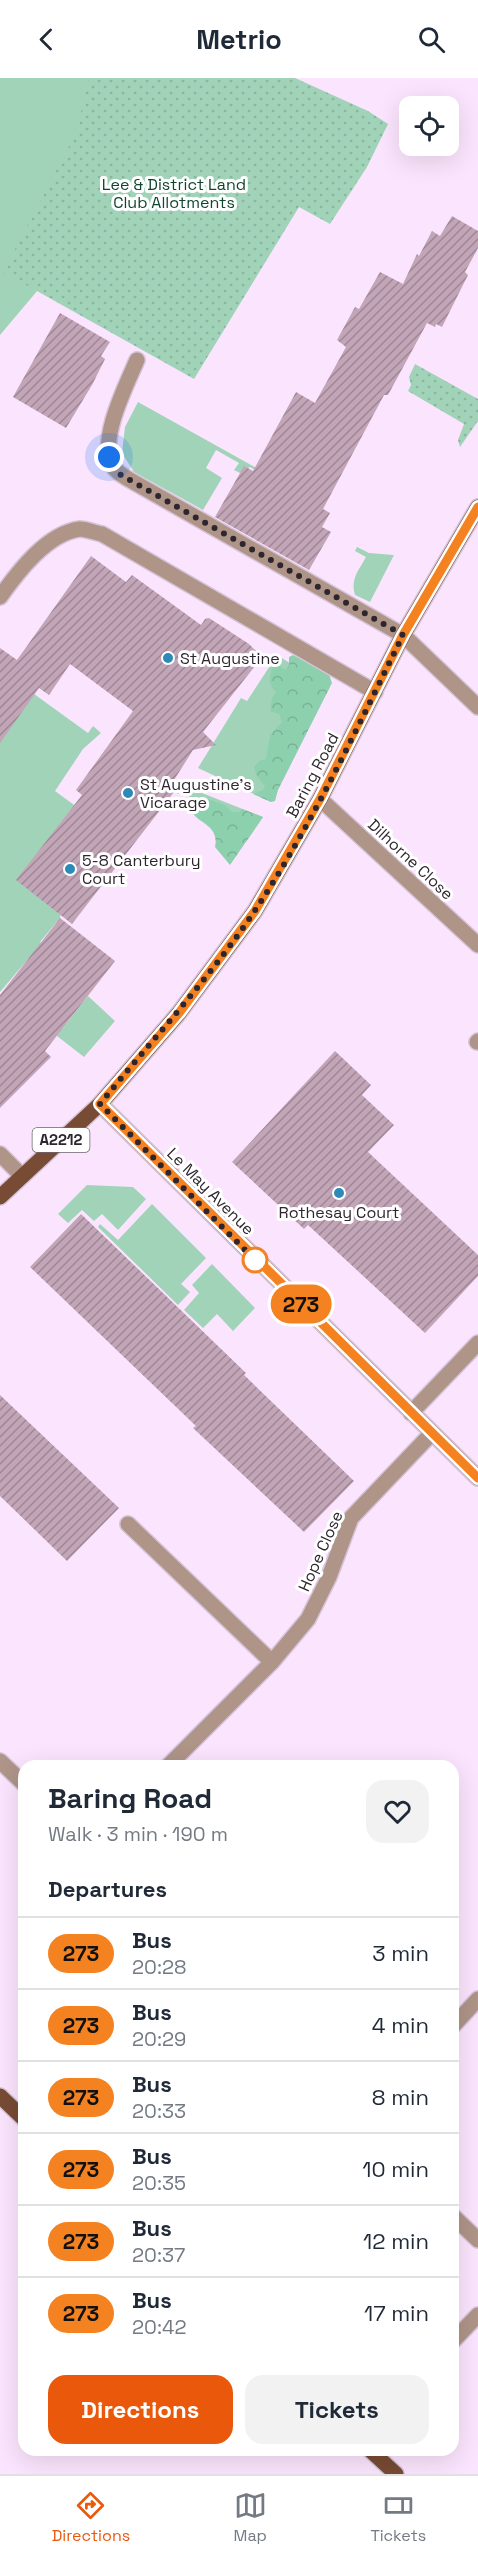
<!DOCTYPE html>
<html lang="en">
<head>
<meta charset="utf-8">
<style>
  :root { --surface:#fff; --page:#f2f2f3; --text:#1f2937; --muted:#747a83; --line:#e0e1e3; --accent:#ea580c }
  body { margin:0; font-family:"Space Grotesk",sans-serif; background:var(--page); color:var(--text); height:100vh; display:flex; flex-direction:column; font-size:22px; white-space:nowrap }
  * { box-sizing:border-box; margin:0 }
  p { font-size:20px; color:var(--muted) }
  .icon { flex:none; width:33px; height:33px; fill:none; stroke:currentColor; stroke-width:2; stroke-linecap:round; stroke-linejoin:round }
  .map { position:relative; flex:1; overflow:hidden }
  .side { position:absolute; left:18px; top:1682px; width:441px; height:696px; display:flex; flex-direction:column; background:var(--surface); border-radius:18px; box-shadow:0 6px 24px #0002 }
  .side>* { flex:none }
  .badge { padding:0 12px; border-radius:20px; font-size:21px; line-height:39px }
  .fabs { position:absolute; left:399px; top:18px; display:grid; gap:12px }
  .fabs a { display:grid; place-items:center; width:60px; height:60px; border-radius:12px; background:var(--surface); box-shadow:0 6px 24px #0002; font-size:30px }
  .you { position:absolute; width:30px; height:30px; margin:-15px; border:4px solid #fff; border-radius:50%; background:#1a73e8; box-shadow:0 0 0 9px #1a73e833 }
  .map>.badge { position:absolute; translate:-50% -50%; box-shadow:0 0 0 3px #fff }
  h2 { padding:0 30px; font-size:22px; line-height:54px }
  .round { display:grid; place-items:center; flex:none; width:63px; height:63px; border-radius:18px; background:var(--page) }
  .headline { display:flex; align-items:center; justify-content:space-between; height:102px; padding:0 30px }
  h1 { font-size:28px; font-weight:600; line-height:45px }
  .button { display:flex; gap:12px; margin-top:auto; padding:12px 30px }
  .button a { flex:1; height:69px; border-radius:18px; background:var(--accent); color:#fff; font-size:24px; font-weight:600; line-height:69px; text-align:center }
  .button a+a { background:var(--page); color:var(--text) }
  ul { padding:0; list-style:none }
  li { display:flex; align-items:center; gap:18px; height:72px; padding:0 30px; border-top:2px solid var(--line) }
  li div { flex:1 }
  li b { display:block; font-size:22px }
  li em { font-style:normal }
  li .badge { min-width:66px; font-weight:700; text-align:center }
  header { display:flex; justify-content:space-between; align-items:center; height:78px; padding:0 30px; background:var(--surface); font-size:27px; font-weight:600 }
  .dock { display:flex; justify-content:space-around; align-items:center; height:84px; border-top:2px solid var(--line); background:var(--surface); font-size:16px; color:var(--muted) }
  .dock a { display:grid; justify-items:center; gap:3px }
  .dock .selected { color:var(--accent) }
  .map>svg:first-child { display:block }
  .green { fill:#a1d3b9 }
  .forest { fill:url(#forest-crowns) }
  .garden { fill:url(#garden-dots) }
  .building { fill:url(#building-hatch) }
  .lines { fill:none; stroke-linecap:round; stroke-linejoin:round }
  .minor-casing { stroke:#d6c3d9; stroke-width:18 }
  .major-casing { stroke:#d6c3d9; stroke-width:18 }
  .minor { stroke:#af9488; stroke-width:15 }
  .major { stroke:#784b34; stroke-width:15 }
  .line-casing { stroke:#fff; stroke-width:14 }
  .line { stroke:#f58220; stroke-width:9 }
  .walk { stroke:#2e262f; stroke-width:6; stroke-dasharray:0 10.8 }
  .poi-dot { fill:#2d8ab6; stroke:#fff; stroke-width:2 }
  .stop-dot { fill:#fff; stroke:#f58220; stroke-width:3 }
  .labels { text-anchor:middle; stroke-width:6; stroke-linejoin:round; paint-order:stroke }
  .shield { fill:#fff; stroke:#6d676d; stroke-width:1.5 }
  .shield-label { font-size:15px; font-weight:bold; fill:#2e262f }
  .park-label { font-size:16px; fill:#0f4630; stroke:#fff }
  .poi-label { font-size:16px; fill:#2e262f; stroke:#fff; text-anchor:start }
  .street-label { font-size:16px; fill:#2e262f; stroke:#fff }
</style>
</head>
<body>
<header><svg class="icon" aria-label="back" viewBox="0 0 24 24"><path d="M15 5l-7 7 7 7"/></svg>Metrio<svg class="icon" aria-label="search" viewBox="0 0 24 24"><circle cx="10" cy="10" r="6"/><path d="M15 15l6 6"/></svg></header>
<div class="map">
<svg width="478" height="2396" viewBox="0 0 478 2396">
  <defs>
    <pattern id="forest-crowns" width="20" height="18" patternUnits="userSpaceOnUse" patternTransform="scale(1.5)"><rect width="20" height="18" fill="#8dd0ae"/><path d="M2 6a3 3 0 1 1 6 0M12 15a3 3 0 1 1 6 0" fill="none" stroke="#7ab296"/></pattern>
    <pattern id="garden-dots" width="8" height="8" patternUnits="userSpaceOnUse" patternTransform="scale(1.5)"><rect width="8" height="8" fill="#a1d3b9"/><path d="M2 2h.1M6 6h.1" fill="none" stroke="#8bb59f" stroke-width="1.8" stroke-linecap="round"/></pattern>
    <pattern id="building-hatch" width="6" height="6" patternUnits="userSpaceOnUse" patternTransform="scale(1.5)"><rect width="6" height="6" fill="#c2a5b7"/><path d="M-1 1l2-2M0 6l6-6M5 7l2-2" fill="none" stroke="#9e8695"/></pattern>
  </defs>
  <rect width="100%" height="100%" fill="#fbe5fe"/>
  <path class="green" d="M 0,0 L 226,0 L 4,194 L 38,212 L 0,257 Z
    M 138,324 L 262,393 L 261,396 L 250,389 L 240,395 L 234,392 L 239,385 L 216,372 L 206,390 L 222,400 L 203,432 L 134,394 L 122,375 L 125,349 Z
    M 357,469 L 369,475 L 394,477 L 370,524 L 355,517 C 350,501 359,492 366,479 L 355,473 Z
    M 277,577 L 329,610 L 271,724 L 198,690 L 241,620 L 247,623 Z
    M 34,616 L 88,655 L 93,648 L 101,655 L 83,671 L 55,713 L 81,732 L 60,840 L 40,864 L 45,868 L 28,881 L 0,914 L 0,663 Z
    M 179,706 L 263,739 L 246,764 L 181,712 L 178,716 L 174,713 Z
    M 88,918 L 115,943 L 84,979 L 48,951 L 63,950 Z
    M 87,1107 L 133,1109 L 146,1121 L 118,1152 L 102,1136 L 94,1143 L 82,1132 L 68,1145 L 58,1136 Z
    M 152,1126 L 206,1180 L 181,1206 L 190,1214 L 178,1227 L 98,1149 L 100,1146 L 118,1162 Z
    M 212,1186 L 255,1230 L 233,1253 L 217,1236 L 203,1250 L 184,1232 L 199,1215 L 192,1207 Z"/>
  <path class="forest" d="M 293,577 L 329,596 L 332,605 L 278,712 L 275,723 L 271,724 L 253,716 L 263,712 L 265,708 L 257,699 L 254,689 L 259,683 L 266,681 L 270,657 L 282,644 L 279,636 L 270,633 L 272,620 L 276,614 C 268,606 269,601 272,590 L 278,587 L 285,592 L 289,588 L 289,579 Z
    M 206,720 L 225,727 L 232,734 L 239,734 L 242,731 L 263,739 L 230,787 L 215,769 C 221,741 183,746 193,722 Z"/>
  <path class="garden" d="M 89,0 L 295,0 L 368,33 L 388,46 L 367,89 L 330,146 L 299,129 L 194,301 L 3,194 L 76,55 Z
    M 415,286 L 478,321 L 478,343 L 460,369 L 458,362 L 464,346 L 408,313 L 411,307 L 409,299 Z"/>
  <path class="building" d="M 452,138 L 478,153 L 478,170 L 465,194 L 468,197 L 442,249 L 436,246 L 435,249 L 427,245 L 388,317 L 384,317 L 323,431 L 330,435 L 322,449 L 331,454 L 309,492 L 215,439 L 244,388 L 253,393 L 296,314 L 315,325 L 346,269 L 337,262 L 355,229 L 359,231 L 380,194 L 403,206 L 417,176 L 419,178 L 432,153 L 440,158 Z
    M 60,235 L 110,264 L 101,278 L 105,281 L 92,307 L 66,350 L 13,319 Z
    M 91,478 L 126,504 L 132,497 L 201,547 L 205,541 L 209,540 L 249,566 L 262,579 L 203,654 L 216,667 L 193,672 L 169,710 L 174,714 L 72,846 L 16,802 L 82,717 L 76,712 L 133,633 L 70,586 L 49,617 L 39,610 L 0,665 L 0,570 L 17,582 Z
    M 60,840 L 115,883 L 45,973 L 51,979 L 0,1030 L 0,917 Z
    M 335,973 L 371,1007 L 362,1017 L 394,1047 L 368,1074 L 478,1177 L 478,1198 L 425,1255 L 308,1147 L 304,1151 L 232,1084 Z
    M 81,1136 L 246,1295 L 244,1297 L 354,1403 L 304,1454 L 193,1350 L 196,1348 L 30,1189 Z
    M 0,1317 L 119,1430 L 67,1483 L 0,1418 Z"/>
  <g class="lines">
    <defs>
      <path id="minor" d="M 137,282 C 126,308 99,360 112,387 C 116,394 123,398 130,402 L 403,557 L 478,629
        M 0,519 C 17,495 47,455 80,451 C 86,451 96,455 102,456 L 375,614
        M 320,721 L 478,867
        M 477,964 L 478,963
        M 100,1026 L 478,1400
        M 0,1076 L 22,1098
        M 411,1335 L 478,1265
        M 128,1446 L 272,1584
        M 0,1683 L 24,1706
        M 168,1688 L 272,1584 L 308,1541 L 329,1499 L 351,1440 L 432,1355
        M 453,1948 L 478,1921
        M 453,2138 L 478,2162
        M 453,2263 L 478,2237"/>
      <path id="major" d="M 0,1119 L 100,1026 L 179,935 L 255,833 L 320,721 L 403,557 L 478,429
        M 0,2018 L 24,2041
        M 370,2372 L 396,2396"/>
    </defs>
    <use href="#minor" class="minor-casing"/>
    <use href="#major" class="major-casing"/>
    <use href="#minor" class="minor"/>
    <use href="#major" class="major"/>
  </g>
  <g class="lines">
    <defs>
      <path id="line" d="M 478,429 L 403,557 L 320,721 L 255,833 L 179,935 L 100,1026 L 478,1400"/>
    </defs>
    <use href="#line" class="line-casing"/>
    <use href="#line" class="line"/>
    <path class="walk" d="M 109,379 L 113,389 L 121,397 L 403,557 C 357,650 312,747 254,834 C 208,902 152,962 100,1026 L 255,1182"/>
  </g>
  <g class="poi-dot">
    <circle cx="168" cy="580" r="6"/>
    <circle cx="128" cy="715" r="6"/>
    <circle cx="70" cy="791" r="6"/>
    <circle cx="339" cy="1115" r="6"/>
  </g>
  <circle class="stop-dot" cx="255" cy="1182" r="12"/>
  <g class="labels">
    <rect class="shield" x="32.5" y="1050" width="57" height="24" rx="4.5"/>
    <g class="shield-label">
      <text x="61" y="1067">A2212</text>
    </g>
    <g class="park-label">
      <text x="174" y="112">Lee &amp; District Land<tspan x="174" dy="18">Club Allotments</tspan></text>
    </g>
    <g class="poi-label">
      <text x="180" y="586">St Augustine</text>
      <text x="140" y="712">St Augustine's<tspan x="140" dy="18">Vicarage</tspan></text>
      <text x="82" y="788">5-8 Canterbury<tspan x="82" dy="18">Court</tspan></text>
      <text x="339" y="1140" text-anchor="middle">Rothesay Court</text>
    </g>
    <g class="street-label">
      <text transform="translate(312 697) rotate(-62)" y="6">Baring Road</text>
      <text transform="translate(411 781) rotate(43)" y="6">Dilhorne Close</text>
      <text transform="translate(211 1113) rotate(45)" y="6">Le May Avenue</text>
      <text transform="translate(320 1473) rotate(-66)" y="6">Hope Close</text>
    </g>
  </g>
</svg>
<div class="fabs">
<a><svg class="icon" aria-label="locate" viewBox="0 0 24 24"><circle cx="12" cy="12" r="6"/><path d="M12 2v4M12 18v4M2 12h4M18 12h4"/></svg></a>
</div>
<div class="you" style="left:109px;top:379px"></div>
<b class="badge" style="left:301px;top:1226px;background:#f58220;color:#111">273</b>
<section class="side">
<div class="headline"><div><h1>Baring Road</h1><p>Walk · 3 min · 190 m</p></div><a class="round"><svg class="icon" aria-label="heart" viewBox="0 0 24 24"><path d="M12 20l-8-8c-3-5 5-10 8-4 3-6 11-1 8 4z"/></svg></a></div>
<h2>Departures</h2>
<ul>
<li><span class="badge" style="background:#f58220;color:#111">273</span><div><b>Bus</b><p>20:28</p></div><em>3 min</em></li>
<li><span class="badge" style="background:#f58220;color:#111">273</span><div><b>Bus</b><p>20:29</p></div><em>4 min</em></li>
<li><span class="badge" style="background:#f58220;color:#111">273</span><div><b>Bus</b><p>20:33</p></div><em>8 min</em></li>
<li><span class="badge" style="background:#f58220;color:#111">273</span><div><b>Bus</b><p>20:35</p></div><em>10 min</em></li>
<li><span class="badge" style="background:#f58220;color:#111">273</span><div><b>Bus</b><p>20:37</p></div><em>12 min</em></li>
<li><span class="badge" style="background:#f58220;color:#111">273</span><div><b>Bus</b><p>20:42</p></div><em>17 min</em></li>
</ul>
<div class="button"><a>Directions</a><a>Tickets</a></div>
</section>
</div>
<nav class="dock">
<a class="selected"><svg class="icon" aria-label="directions" viewBox="0 0 24 24"><path d="M12 3l9 9-9 9-9-9zM9 14v-3h6M13 9l2 2-2 2"/></svg>Directions</a>
<a><svg class="icon" aria-label="map" viewBox="0 0 24 24"><path d="M3 6l6-2 6 2 6-2v14l-6 2-6-2-6 2zM9 4v14M15 6v14"/></svg>Map</a>
<a><svg class="icon" aria-label="tickets" viewBox="0 0 24 24"><path d="M3 7h18v10H3zM15 7v10"/></svg>Tickets</a>
</nav>
</body>
</html>
